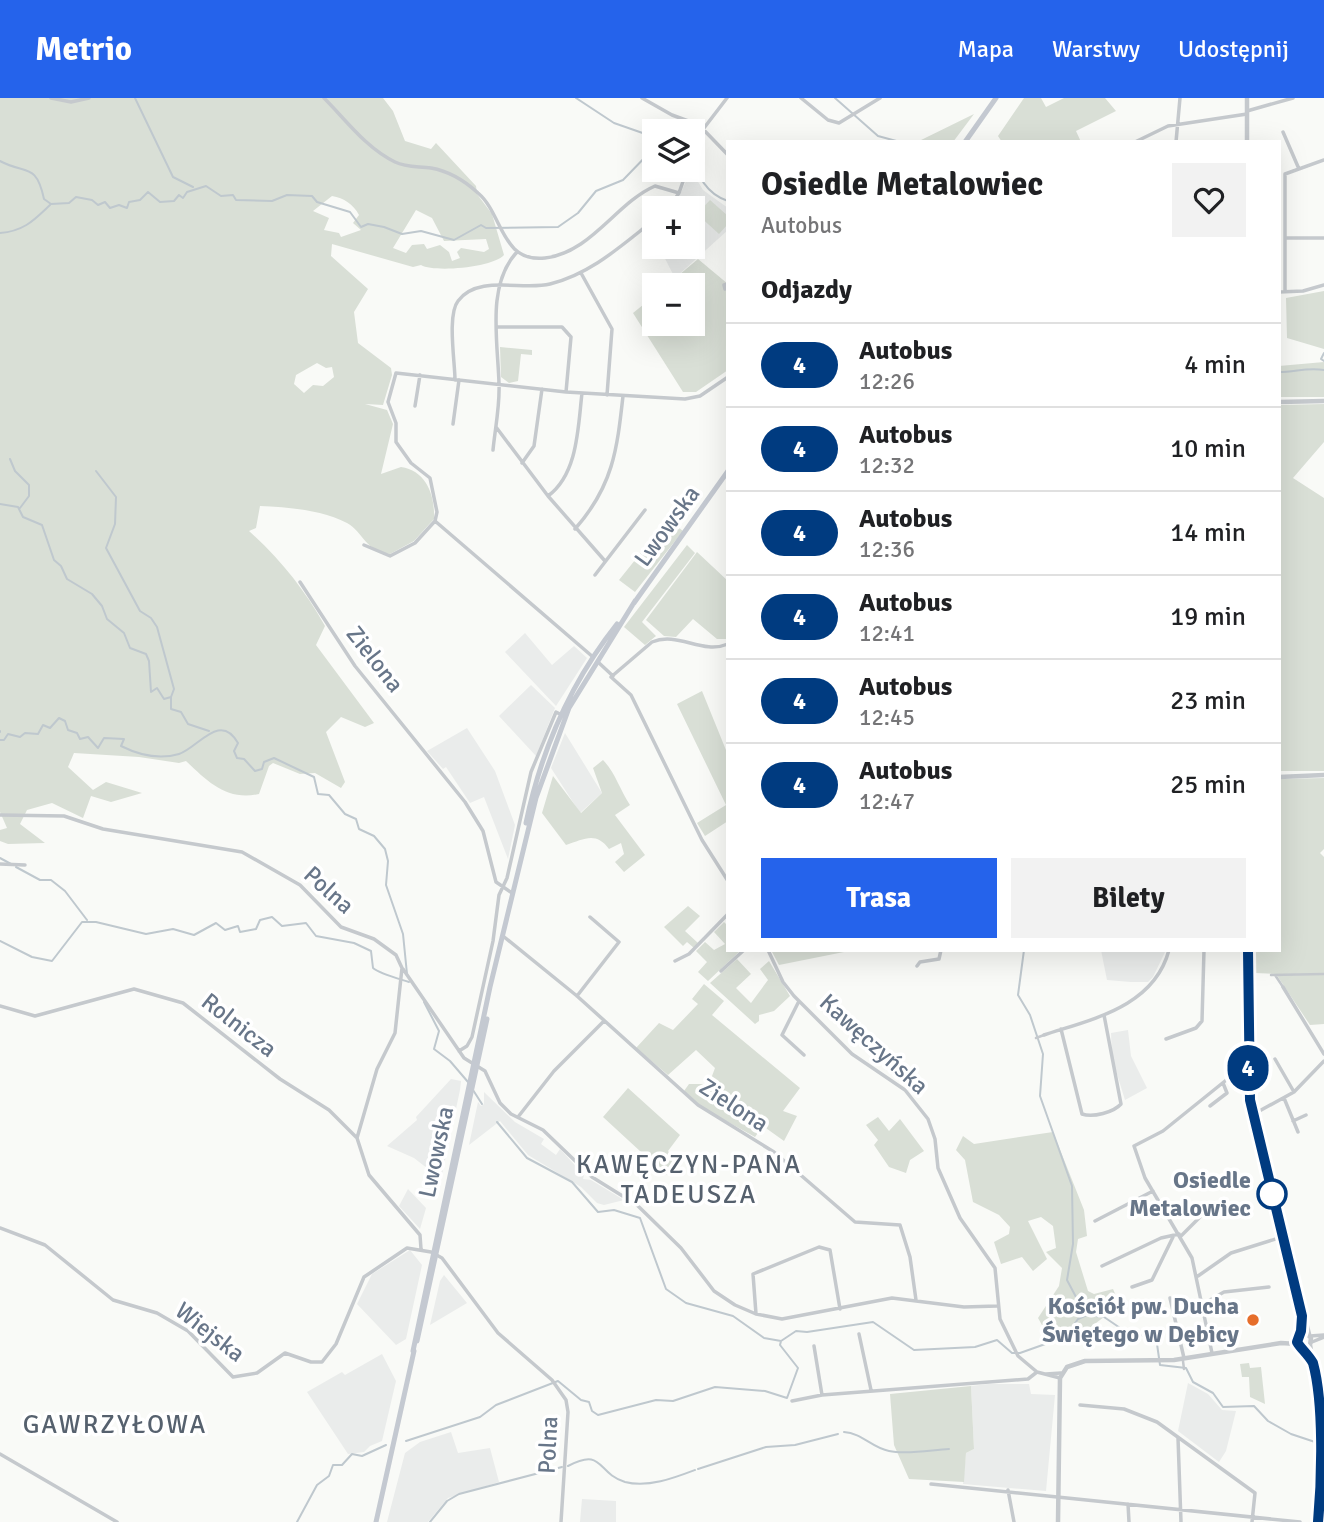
<!DOCTYPE html>
<html lang="pl">
<head>
<meta charset="utf-8">
<style>
  :root { --surface:#fff; --page:#f2f2f2; --text:#202124; --muted:#757577; --line:#e0e0e0; --accent:#2563eb }
  body { margin:0; font-family:Signika,sans-serif; background:var(--page); color:var(--text); height:100vh; display:flex; flex-direction:column; font-size:26px; white-space:nowrap }
  * { box-sizing:border-box; margin:0 }
  p { font-size:23px; color:var(--muted) }
  .icon { flex:none; width:38px; height:38px; fill:none; stroke:currentColor; stroke-width:2; stroke-linecap:round; stroke-linejoin:round }
  .map { position:relative; flex:1; overflow:hidden }
  .drawer { position:absolute; left:726px; top:42px; width:555px; height:812px; display:flex; flex-direction:column; background:var(--surface); border-radius:0px; box-shadow:0 7px 28px #0002 }
  .drawer>* { flex:none }
  .badge { padding:0 14px; border-radius:23px; font-size:24px; line-height:46px }
  .controls { position:absolute; left:642px; top:21px; display:grid; gap:14px }
  .controls a { display:grid; place-items:center; width:63px; height:63px; border-radius:0px; background:var(--surface); box-shadow:0 7px 28px #0002; font-size:35px }
  .map>.badge { position:absolute; translate:-50% -50%; box-shadow:0 0 0 4px #fff }
  h2 { padding:0 35px; font-size:26px; line-height:63px }
  .round { display:grid; place-items:center; flex:none; width:74px; height:74px; border-radius:0px; background:var(--page) }
  .overview { display:flex; align-items:center; justify-content:space-between; height:119px; padding:0 35px }
  h1 { font-size:33px; font-weight:700; line-height:52px }
  .cta { display:flex; gap:14px; margin-top:auto; padding:14px 35px }
  .cta a { flex:1; height:80px; border-radius:0px; background:var(--accent); color:#fff; font-size:28px; font-weight:700; line-height:80px; text-align:center }
  .cta a+a { background:var(--page); color:var(--text) }
  ul { padding:0; list-style:none }
  li { display:flex; align-items:center; gap:21px; height:84px; padding:0 35px; border-top:2px solid var(--line) }
  li div { flex:1 }
  li b { display:block; font-size:26px }
  li em { font-style:normal }
  li .badge { min-width:77px; font-weight:700; text-align:center }
  header { display:flex; align-items:center; gap:42px; box-sizing:border-box; height:98px; padding:0 35px; background:var(--accent); color:#fff }
  header strong { font-size:33px }
  nav { display:flex; gap:38px; margin-inline-start:auto; font-size:24px }
  .map>svg:first-child { display:block }
  .built { fill:#eaeceb }
  .green { fill:#d9dfd6; fill-rule:evenodd }
  .lines { fill:none; stroke-linecap:round; stroke-linejoin:round }
  .stream { stroke:#bfc8ce; stroke-width:2 }
  .pedestrian { stroke:#c5c9cd; stroke-width:2.5 }
  .minor { stroke:#c5c9cd; stroke-width:3.5 }
  .tertiary { stroke:#c5c9cd; stroke-width:4.5 }
  .primary { stroke:#c4c9d1; stroke-width:5 }
  .line-casing { stroke:#fff; stroke-width:16 }
  .line { stroke:#003b80; stroke-width:10 }
  .stop-dot { fill:#fff; stroke:#003b80; stroke-width:3.5 }
  .poi-dot { fill:#e66e2b; stroke:#fff; stroke-width:2.5 }
  .labels { text-anchor:middle; stroke-width:7; stroke-linejoin:round; paint-order:stroke }
  .street-label { font-size:24px; fill:#687689; stroke:#fff }
  .stop-label { font-size:24px; font-weight:bold; fill:#687689; stroke:#fff; text-anchor:end }
  .poi-label { font-size:24px; font-weight:bold; fill:#687689; stroke:#fff; text-anchor:end }
  .neighbourhood-label { font-size:26px; letter-spacing:2px; fill:#56616e; stroke:#fff }
</style>
</head>
<body>
<header>
<strong>Metrio</strong>
<nav><a>Mapa</a><a>Warstwy</a><a>Udostępnij</a></nav>
</header>
<div class="map">
<svg width="1324" height="1424" viewBox="0 0 1324 1424">
  <rect width="100%" height="100%" fill="#f9faf7"/>
  <path class="built" d="M 691,72 L 703,92 L 728,110 L 728,132 L 675,180 L 659,149 L 693,149 L 693,110 L 674,110 Z
    M 525,535 L 552,567 L 574,548 L 587,560 L 556,608 L 505,554 Z
    M 531,587 L 555,610 L 536,658 L 499,618 Z
    M 467,630 L 495,673 L 515,727 L 508,761 L 484,699 L 470,705 L 446,669 L 443,671 L 427,653 Z
    M 565,635 L 602,695 L 580,715 L 551,670 Z
    M 1101,852 L 1166,852 L 1153,879 L 1148,884 L 1131,884 L 1107,882 Z
    M 1128,932 L 1131,958 L 1147,990 L 1125,1002 L 1112,960 L 1111,935 Z
    M 451,981 L 461,983 L 460,992 L 441,1081 L 414,1060 L 387,1048 L 417,1022 L 416,1019 Z
    M 484,994 L 515,1024 L 544,1041 L 541,1046 L 556,1057 L 560,1051 L 584,1077 L 583,1081 L 591,1082 L 624,1102 L 604,1107 L 597,1105 L 581,1089 L 528,1057 L 500,1023 L 469,1047 L 478,1004 L 481,1008 L 484,1006 Z
    M 408,1091 L 426,1110 L 420,1131 L 399,1108 Z
    M 410,1152 L 422,1167 L 406,1241 L 396,1247 L 357,1206 L 372,1176 Z
    M 444,1177 L 467,1205 L 430,1227 L 440,1183 Z
    M 382,1256 L 396,1283 L 382,1343 L 370,1348 L 364,1354 L 348,1356 L 307,1294 L 342,1274 L 345,1277 Z
    M 1188,1285 L 1208,1296 L 1222,1312 L 1236,1313 L 1226,1353 L 1219,1364 L 1178,1333 Z
    M 988,1286 L 1029,1286 L 1031,1296 L 1055,1297 L 1046,1393 L 963,1386 L 966,1355 L 974,1351 L 971,1288 Z
    M 451,1334 L 458,1355 L 490,1350 L 499,1384 L 448,1400 L 428,1424 L 387,1424 L 405,1355 L 420,1344 Z
    M 582,1401 L 616,1403 L 616,1424 L 580,1424 Z"/>
  <path class="green" d="M 0,0 L 383,0 L 393,13 L 405,43 L 431,51 L 436,45 L 476,88 L 477,96 L 492,116 L 504,157 C 494,169 435,175 421,167 L 413,169 L 332,146 L 331,158 L 368,191 L 354,214 L 358,245 L 391,270 L 392,277 L 383,307 L 365,306 L 387,312 L 393,326 L 381,376 L 401,369 C 427,373 435,398 434,421 L 414,443 L 390,456 C 366,454 363,434 347,425 C 322,412 288,409 260,408 L 256,430 L 249,433 C 281,462 304,491 325,528 L 316,547 L 374,625 L 365,629 L 341,619 L 326,634 L 345,684 L 341,690 L 315,675 L 300,676 L 273,665 L 269,668 L 259,696 C 227,703 208,684 186,663 L 179,665 L 139,659 L 74,655 L 68,669 L 93,692 L 106,684 L 142,695 L 111,704 L 91,698 L 83,720 L 52,705 L 27,712 L 20,726 L 45,745 L 8,746 L 0,743 L 0,732 L 7,730 L 0,714 ZM 332,98 C 344,100 353,106 359,117 L 353,125 L 361,132 L 341,139 L 339,135 L 324,132 L 329,120 L 313,113 ZM 416,112 L 432,120 L 444,143 L 486,141 L 489,151 L 484,154 L 461,150 L 457,154 L 460,160 L 452,163 L 449,154 L 440,147 L 427,151 L 424,146 L 412,147 L 406,155 L 393,150 ZM 317,265 L 326,270 L 332,269 L 334,279 L 323,288 L 313,287 L 304,295 L 294,286 L 296,277 Z
    M 1024,0 L 1041,0 L 1046,9 L 1064,0 L 1105,0 L 1116,13 L 1076,33 L 1081,44 L 1002,44 L 998,38 Z
    M 974,16 L 953,44 L 917,44 Z
    M 710,102 L 728,118 L 728,126 L 719,136 L 697,116 Z
    M 698,161 L 728,186 L 728,272 L 696,294 L 683,294 L 633,215 L 654,198 L 654,226 L 693,226 L 693,187 L 667,187 Z
    M 1324,193 L 1324,251 L 1287,240 L 1286,200 Z
    M 500,249 L 532,252 L 532,257 L 521,256 L 518,283 L 509,285 L 501,279 Z
    M 1324,264 L 1324,299 L 1279,299 L 1279,268 Z
    M 1324,306 L 1324,344 L 1293,380 L 1324,400 L 1324,673 L 1279,673 L 1279,307 Z
    M 668,421 L 683,433 L 635,494 L 619,482 Z
    M 687,447 L 695,455 L 642,524 L 656,538 L 645,547 L 624,529 Z
    M 697,454 L 728,483 L 726,541 L 717,541 L 693,521 L 676,539 L 664,538 L 646,522 Z
    M 702,593 L 728,657 L 728,723 L 705,738 L 697,725 L 726,707 L 677,606 Z
    M 603,662 C 615,674 620,692 630,707 L 615,717 L 645,757 L 624,774 L 615,764 L 624,756 L 621,745 L 609,751 C 596,733 584,741 566,747 L 542,715 L 553,678 L 581,715 L 602,695 L 593,670 Z
    M 1324,680 L 1324,751 L 1320,755 L 1324,759 L 1324,926 L 1310,927 L 1276,876 L 1256,875 L 1256,852 L 1279,852 L 1279,681 Z
    M 688,808 L 700,818 L 685,833 L 698,845 L 694,850 L 687,844 L 683,848 L 664,829 Z
    M 724,824 L 728,828 L 728,852 L 741,852 L 708,883 L 698,874 L 707,864 L 696,853 L 705,844 L 714,852 L 725,846 L 714,834 Z
    M 771,852 L 854,852 L 779,867 Z
    M 737,861 L 751,876 L 736,890 L 751,905 L 768,882 L 760,871 L 769,863 L 790,898 L 774,913 L 759,917 L 759,923 L 755,926 L 710,885 Z
    M 704,886 L 724,903 L 712,917 L 800,990 L 783,1013 L 797,1018 L 784,1043 L 763,1028 L 755,1039 L 703,1010 L 684,993 L 689,986 L 709,986 L 715,970 L 696,952 L 668,977 L 636,950 L 659,925 L 673,932 L 698,906 L 692,901 Z
    M 628,990 L 680,1037 L 668,1053 L 677,1065 L 666,1077 L 603,1019 Z
    M 878,1019 L 889,1033 L 900,1021 L 924,1053 L 910,1062 L 906,1075 L 889,1069 L 874,1047 L 878,1042 L 866,1027 Z
    M 1053,1034 L 1084,1112 L 1087,1138 L 1078,1141 L 1076,1154 L 1088,1193 L 1094,1196 L 1113,1191 L 1120,1207 L 1080,1237 L 1069,1229 L 1046,1234 L 1038,1220 L 1059,1188 L 1062,1170 L 1046,1154 L 1056,1150 L 1053,1128 L 1041,1119 L 1028,1123 L 1047,1161 L 1033,1173 L 1022,1159 L 1001,1166 L 994,1144 L 1009,1136 L 1010,1129 L 999,1117 L 973,1104 L 965,1062 L 956,1052 L 963,1038 L 974,1046 Z
    M 1249,1265 L 1250,1270 L 1261,1269 L 1265,1306 L 1250,1299 L 1249,1279 L 1242,1279 L 1240,1266 Z
    M 971,1288 L 974,1351 L 966,1355 L 964,1384 L 909,1381 L 894,1347 L 890,1296 Z"/>
  <g class="lines">
    <path class="stream" d="M 135,0 L 173,79 L 193,89
      M 576,0 L 614,25 L 654,39
      M 835,0 L 878,38 L 900,44
      M 697,56 C 693,77 709,97 728,103
      M 0,63 C 26,77 36,64 44,101 L 51,106 L 69,105 L 76,99 L 92,102 L 98,107 L 105,104 L 110,110 L 119,107 L 127,110 L 129,104 L 140,102 L 148,94 L 160,104 L 174,103 L 179,97 L 183,100 L 187,94 L 206,88 L 221,98 L 233,97 L 236,102 L 272,103 L 287,97 L 312,98 L 317,104 L 350,114 L 361,129 L 368,126 L 384,129 L 402,136 L 421,133 L 454,142 L 481,127 L 486,130 L 558,129 L 578,115 L 596,93 L 623,82 L 654,50
      M 0,135 C 25,133 35,121 50,107
      M 1324,255 L 1321,261 L 1324,263
      M 1279,274 C 1296,274 1307,269 1324,272
      M 10,361 L 15,373 L 29,387 L 29,398 L 20,410
      M 96,373 L 116,399 L 115,426 L 106,450 L 140,513 L 151,520 L 157,529 L 174,591 L 171,599
      M 0,406 L 18,409 L 23,419 L 42,427 L 54,462 L 61,468 L 67,481 L 92,496 L 102,508 L 107,521 L 124,535 L 130,550 L 146,556 L 149,563 L 151,594 L 157,590 L 164,601 L 171,599 L 171,611 L 181,614 L 188,626 L 209,633
      M 0,633 L 0,634
      M 0,642 L 4,642 L 8,636 L 20,639 L 25,635 L 38,636 L 43,627 L 50,630 L 59,620 L 65,623 L 68,632 L 77,635 L 80,641 L 88,639 L 98,650 L 104,640 L 124,641 L 121,648 C 139,657 159,662 179,656 C 198,650 220,613 238,645 L 234,653 L 237,660 L 244,661 L 255,673 L 262,671 L 264,664 L 274,660 L 314,679 L 318,696 L 329,697 L 345,716 L 356,721 L 359,731 L 374,738 L 385,751 L 388,763 L 386,787 L 403,836 L 407,876
      M 0,760 L 11,766
      M 16,769 L 40,782 L 51,782 L 65,793 L 87,822
      M 0,843 L 32,859 L 52,863 L 82,824 L 96,824 L 146,836 L 173,831 L 194,837 L 216,825 L 225,832 L 238,828 L 240,834 L 256,831 L 260,822 L 272,819 L 282,828 L 306,825 L 316,838 L 354,845 L 371,853 L 373,870 C 380,876 400,881 409,884
      M 1024,852 L 1018,897 L 1030,917 L 1043,956 L 1040,998 L 1072,1088 L 1073,1146 L 1067,1182 L 1076,1199 L 1093,1216
      M 424,904 L 439,933 L 434,951 L 450,963 L 468,984
      M 473,992 L 482,1006
      M 497,1024 L 527,1060 L 572,1084 L 598,1114 L 614,1112 L 640,1120 L 666,1191 L 686,1205 L 733,1218 L 764,1240 L 781,1243
      M 844,1334 C 862,1335 872,1350 889,1353 C 907,1357 931,1352 949,1351
      M 406,1343 L 480,1319 L 496,1307 L 558,1283 L 581,1302 L 589,1304 L 592,1313 L 598,1317 L 656,1302 L 673,1303 L 715,1289 L 765,1293 L 787,1300 L 798,1270 L 780,1247 L 781,1243 L 796,1233 L 807,1234 L 873,1224 L 914,1252 L 975,1249 L 997,1242 L 1012,1255 L 1020,1255 L 1065,1239 L 1078,1221 L 1087,1217 L 1104,1219 L 1129,1236 L 1156,1239 L 1160,1267 L 1186,1270 L 1193,1284 L 1213,1295 L 1223,1309 L 1254,1308 L 1268,1323 L 1291,1336 L 1318,1345
      M 568,1368 C 604,1349 596,1375 625,1384 C 648,1390 674,1380 695,1372
      M 698,1371 L 766,1349 L 795,1347 L 838,1336
      M 297,1424 L 317,1387 L 329,1378 L 333,1367 L 342,1367 L 352,1356 L 362,1358 L 386,1347
      M 430,1424 L 447,1403 L 459,1396 L 562,1369"/>
    <path class="pedestrian" d="M 1271,877 L 1324,876
      M 1275,877 L 1283,889
      M 1036,940 L 1044,937
      M 1183,1263 L 1184,1271"/>
    <path class="minor" d="M 51,0 L 71,4 L 89,0
      M 324,0 C 346,22 366,50 395,64 C 407,70 419,68 431,70 C 448,73 465,83 478,95 C 503,116 501,165 545,160 C 591,155 616,105 655,88 L 679,95
      M 642,0 L 672,17 L 699,27 L 728,57
      M 801,0 L 828,22 L 839,25 L 880,0
      M 1247,13 L 1293,0
      M 1283,34 L 1299,71
      M 1135,44 L 1168,28 L 1247,16
      M 1176,44 L 1180,0
      M 693,53 L 704,30 L 727,0
      M 669,110 L 679,95 L 687,72
      M 1285,140 L 1324,140
      M 581,175 L 612,231 L 607,297
      M 725,191 L 724,187 L 728,186
      M 1279,194 L 1303,193 L 1324,187
      M 1285,194 L 1285,76 L 1324,62
      M 497,229 L 562,229 L 571,239 L 566,294
      M 455,282 C 455,264 447,217 458,203 C 478,176 523,193 550,186 C 591,176 622,147 654,122
      M 415,308 L 420,277
      M 453,326 L 459,282
      M 496,329 L 548,398 L 605,463
      M 493,352 C 495,331 500,308 499,286 C 498,244 486,187 517,154
      M 522,365 L 534,348 L 542,291
      M 548,398 C 578,376 578,329 582,295
      M 435,423 L 593,559
      M 575,431 C 613,388 617,352 623,298
      M 364,447 L 390,458 L 415,445 L 435,423 L 437,414 L 430,380 L 411,365 L 396,344 L 396,325 L 388,304 L 396,275 L 566,294 L 685,301 L 700,298 L 728,279
      M 595,477 L 645,412
      M 300,484 L 355,568 L 465,704 L 483,733 L 496,784 L 512,795
      M 728,546 C 702,557 678,533 652,544 L 611,579 L 631,597 L 702,742 L 728,783
      M 598,564 L 613,578
      M 0,717 L 64,718 L 103,731 L 242,754 L 300,787 L 341,829 L 374,841 L 396,857 L 402,870 L 395,935 L 377,971 L 357,1040 L 369,1077 L 420,1137 L 421,1151
      M 0,766 L 25,767
      M 503,838 L 577,898 L 698,1007 L 774,1054 L 855,1124 L 900,1127 L 910,1159 L 916,1202
      M 768,852 L 783,884 L 794,898 L 852,956 L 905,992 L 928,1021 L 935,1041 L 938,1070 L 960,1120 L 995,1170 L 1000,1221 L 1018,1258 L 1037,1274 L 1060,1280
      M 675,863 L 689,856 L 728,816
      M 917,868 L 920,864 L 939,861 L 941,852
      M 403,871 L 464,960 L 485,973 L 500,1005 L 511,1016 L 543,1032 L 592,1079 L 637,1107 L 681,1150 L 714,1193 L 735,1207 L 756,1216 L 782,1221 L 892,1200 L 964,1209 L 997,1208
      M 721,873 L 744,852
      M 1283,889 L 1324,956
      M 577,898 L 619,844 L 590,819
      M 799,903 L 782,937 L 804,957
      M 0,908 L 35,918 L 134,891 L 183,905 L 280,981 L 329,1012 L 356,1039
      M 1061,931 L 1082,1016 C 1093,1020 1114,1014 1121,1006 L 1104,917
      M 1044,937 C 1092,921 1154,909 1169,852
      M 1166,941 L 1196,930 L 1202,923 L 1204,852
      M 459,953 L 467,948 L 472,939 L 493,843 L 499,797 L 507,780 L 531,674 L 556,614 L 562,617
      M 1275,961 L 1294,994
      M 1284,1000 L 1298,1034
      M 1210,1008 L 1227,995 L 1223,985
      M 1252,1017 L 1294,994 L 1324,963
      M 518,1019 L 554,973 L 604,923
      M 1293,1023 L 1306,1017
      M 1095,1123 L 1153,1093
      M 0,1130 L 45,1147 L 113,1202 L 157,1215 L 188,1233 L 233,1279 L 257,1275 L 285,1255 L 311,1264 L 322,1264 L 336,1246 L 364,1179 L 407,1150 L 431,1154 L 442,1160 L 498,1235 L 552,1282 L 566,1302 L 568,1314 L 561,1424
      M 1181,1138 L 1209,1110
      M 1102,1168 L 1161,1140 L 1179,1136
      M 1198,1178 L 1231,1155 L 1282,1139
      M 1132,1189 L 1152,1182 L 1173,1139
      M 1170,1200 L 1184,1260
      M 1203,1206 L 1224,1194 L 1269,1189
      M 756,1216 L 753,1176 L 819,1149 L 830,1152 L 840,1211
      M 859,1236 L 871,1292
      M 1310,1238 L 1324,1237
      M 1312,1244 L 1324,1239
      M 814,1248 L 822,1297 L 1028,1281 L 1037,1274
      M 1212,1255 L 1192,1160 L 1145,1080 L 1134,1048 L 1163,1033 L 1230,979 L 1248,972
      M 1046,1276 L 1061,1275
      M 792,1303 L 822,1297
      M 1080,1307 L 1124,1311 L 1157,1324 L 1255,1395 L 1252,1424
      M 1178,1340 L 1181,1424
      M 0,1356 L 117,1424
      M 931,1386 L 1300,1424
      M 1008,1392 L 1014,1424
      M 1128,1406 L 1129,1424"/>
    <path class="tertiary" d="M 1247,0 L 1247,44
      M 1279,304 L 1324,303
      M 1279,679 L 1324,677
      M 1248,852 L 1249,1001 L 1309,1236
      M 1299,1237 L 1306,1235 L 1311,1240 L 1310,1247 L 1303,1250
      M 1297,1246 L 1302,1223
      M 1310,1247 L 1322,1315 L 1318,1424
      M 1058,1424 L 1060,1280 L 1067,1269 L 1085,1263 L 1174,1262 L 1281,1245 L 1297,1246"/>
    <path class="primary" d="M 965,44 L 996,0
      M 634,505 L 728,373
      M 526,725 C 541,653 571,584 617,526
      M 417,1243 L 487,921
      M 413,1253 L 490,889 L 536,700 L 569,610 L 635,503
      M 376,1424 L 414,1253"/>
  </g>
  <g class="lines">
    <defs>
      <path id="line" d="M 1248,852 L 1250,1002 L 1302,1218 L 1301,1233 L 1297,1244 C 1301,1251 1308,1256 1313,1265 C 1324,1305 1322,1380 1318,1424"/>
    </defs>
    <use href="#line" class="line-casing"/>
    <use href="#line" class="line"/>
  </g>
  <circle class="stop-dot" cx="1272" cy="1096" r="14"/>
  <circle class="poi-dot" cx="1253" cy="1222" r="7"/>
  <g class="labels">
    <g class="street-label">
      <text transform="translate(667 428) rotate(-54)" y="8">Lwowska</text>
      <text transform="translate(375 561) rotate(52)" y="8">Zielona</text>
      <text transform="translate(329 792) rotate(42)" y="8">Polna</text>
      <text transform="translate(239 927) rotate(38)" y="8">Rolnicza</text>
      <text transform="translate(874 946) rotate(42)" y="8">Kawęczyńska</text>
      <text transform="translate(734 1007) rotate(33)" y="8">Zielona</text>
      <text transform="translate(436 1054) rotate(-78)" y="8">Lwowska</text>
      <text transform="translate(210 1234) rotate(38)" y="8">Wiejska</text>
      <text transform="translate(548 1347) rotate(-87)" y="8">Polna</text>
    </g>
    <g class="stop-label">
      <text x="1251" y="1090">Osiedle<tspan x="1251" dy="28">Metalowiec</tspan></text>
    </g>
    <g class="poi-label">
      <text x="1239" y="1216">Kościół pw. Ducha<tspan x="1239" dy="28">Świętego w Dębicy</tspan></text>
    </g>
    <g class="neighbourhood-label">
      <text x="689" y="1075">KAWĘCZYN-PANA<tspan x="689" dy="30">TADEUSZA</tspan></text>
      <text x="115" y="1335">GAWRZYŁOWA</text>
    </g>
  </g>
</svg>
<div class="controls">
<a><svg class="icon" aria-label="layers" viewBox="0 0 24 24"><path d="M12 4l9 5-9 5-9-5zM3 14l9 5 9-5"/></svg></a>
<a>+</a>
<a>−</a>
</div>
<b class="badge" style="left:1248px;top:970px;background:#003b80;color:#fff">4</b>
<section class="drawer">
<div class="overview"><div><h1>Osiedle Metalowiec</h1><p>Autobus</p></div><a class="round"><svg class="icon" aria-label="heart" viewBox="0 0 24 24"><path d="M12 20l-8-8c-3-5 5-10 8-4 3-6 11-1 8 4z"/></svg></a></div>
<h2>Odjazdy</h2>
<ul>
<li><span class="badge" style="background:#003b80;color:#fff">4</span><div><b>Autobus</b><p>12:26</p></div><em>4 min</em></li>
<li><span class="badge" style="background:#003b80;color:#fff">4</span><div><b>Autobus</b><p>12:32</p></div><em>10 min</em></li>
<li><span class="badge" style="background:#003b80;color:#fff">4</span><div><b>Autobus</b><p>12:36</p></div><em>14 min</em></li>
<li><span class="badge" style="background:#003b80;color:#fff">4</span><div><b>Autobus</b><p>12:41</p></div><em>19 min</em></li>
<li><span class="badge" style="background:#003b80;color:#fff">4</span><div><b>Autobus</b><p>12:45</p></div><em>23 min</em></li>
<li><span class="badge" style="background:#003b80;color:#fff">4</span><div><b>Autobus</b><p>12:47</p></div><em>25 min</em></li>
</ul>
<div class="cta"><a>Trasa</a><a>Bilety</a></div>
</section>
</div>
</body>
</html>
